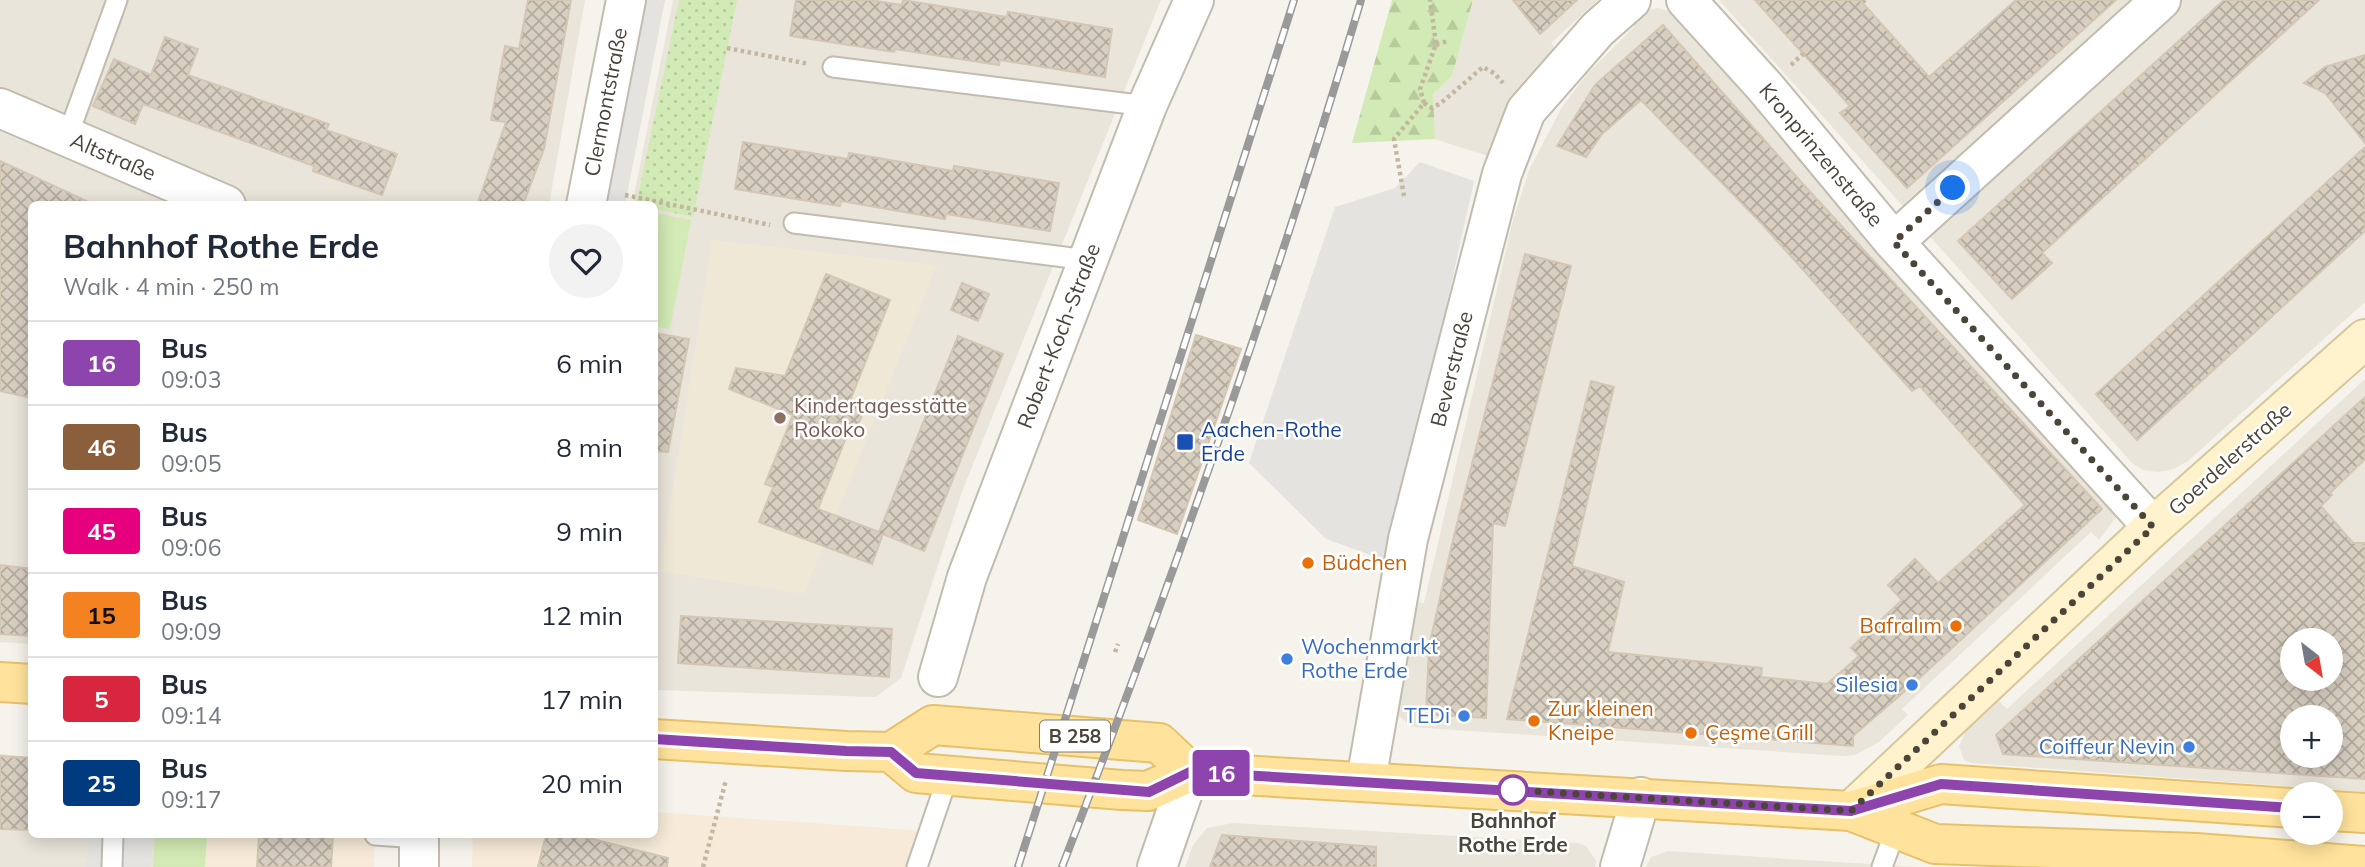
<!DOCTYPE html>
<html lang="en">
<head>
<meta charset="utf-8">
<style>
  :root { --surface:#fff; --page:#f2f2f3; --text:#1f2937; --muted:#747a83; --line:#e0e1e3 }
  body { margin:0; font-family:Mulish,sans-serif; background:var(--page); color:var(--text); height:100vh; display:flex; flex-direction:column; font-size:26px; white-space:nowrap }
  * { box-sizing:border-box; margin:0 }
  p { font-size:23px; color:var(--muted) }
  .icon { flex:none; width:38px; height:38px; fill:none; stroke:currentColor; stroke-width:2; stroke-linecap:round; stroke-linejoin:round }
  .map { position:relative; flex:1; overflow:hidden }
  .details { position:absolute; left:28px; top:201px; width:630px; height:637px; display:flex; flex-direction:column; background:var(--surface); border-radius:10px; box-shadow:0 4px 18px #0003 }
  .details>* { flex:none }
  .badge { padding:0 14px; border-radius:5px; font-size:24px; line-height:46px }
  .needle { width:46px; rotate:149deg }
  .tools { position:absolute; left:2280px; top:628px; display:grid; gap:14px }
  .tools a { display:grid; place-items:center; width:63px; height:63px; border-radius:50%; background:var(--surface); box-shadow:0 4px 18px #0003; font-size:35px }
  .you { position:absolute; width:35px; height:35px; margin:-18px; border:5px solid #fff; border-radius:50%; background:#1a73e8; box-shadow:0 0 0 10px #1a73e833 }
  .map>.badge { position:absolute; translate:-50% -50%; box-shadow:0 0 0 4px #fff }
  .round { display:grid; place-items:center; flex:none; width:74px; height:74px; border-radius:37px; background:var(--page) }
  .head { display:flex; align-items:center; justify-content:space-between; height:119px; padding:0 35px }
  h1 { font-size:33px; font-weight:700; line-height:52px }
  ul { padding:0; list-style:none }
  li { display:flex; align-items:center; gap:21px; height:84px; padding:0 35px; border-top:2px solid var(--line) }
  li div { flex:1 }
  li b { display:block; font-size:26px }
  li em { font-style:normal }
  li .badge { min-width:77px; font-weight:700; text-align:center }
  .map>svg:first-child { display:block }
  .residential { fill:#eae5da; fill-rule:evenodd }
  .commercial { fill:#f7ead8 }
  .education { fill:#efe8d6 }
  .grass { fill:#d2eab5 }
  .forest { fill:url(#forest-firs) }
  .park { fill:url(#park-dots) }
  .parking { fill:#e5e3e0 }
  .building { fill:url(#building-cross-hatch); stroke:#d3c7b4; stroke-width:2; fill-rule:evenodd }
  .lines { fill:none; stroke-linecap:round; stroke-linejoin:round }
  .lane-casing { stroke:#c2bbae; stroke-width:23 }
  .street-casing { stroke:#c2bbae; stroke-width:42 }
  .secondary-casing { stroke:#d6c79b; stroke-width:42 }
  .primary-casing { stroke:#e6c16a; stroke-width:42 }
  .path { stroke:#c4b79f; stroke-width:4.5; stroke-dasharray:3.5 3.5; stroke-linecap:butt }
  .lane { stroke:#fff; stroke-width:19 }
  .street { stroke:#fff; stroke-width:38 }
  .secondary { stroke:#fff3cd; stroke-width:38 }
  .primary { stroke:#ffe39c; stroke-width:38 }
  .rail-casing { stroke:#9a9a9a; stroke-width:8 }
  .rail { stroke:#fff; stroke-width:5; stroke-dasharray:16; stroke-linecap:butt }
  .line-casing { stroke:#fff; stroke-width:16 }
  .line { stroke:#8e44ad; stroke-width:10 }
  .walk { stroke:#4b4439; stroke-width:7; stroke-dasharray:0 12.6 }
  .education-dot { fill:#8d6e63; stroke:#fff; stroke-width:2.5 }
  .transit-dot { fill:#1a4fb4; stroke:#fff; stroke-width:2.5 }
  .food-dot { fill:#e8710a; stroke:#fff; stroke-width:2.5 }
  .shop-dot { fill:#3f7fe0; stroke:#fff; stroke-width:2.5 }
  .stop-dot { fill:#fff; stroke:#8e44ad; stroke-width:3.5 }
  .labels { text-anchor:middle; stroke-width:5; stroke-linejoin:round; paint-order:stroke }
  .shield { fill:#fff; stroke:#817c74; stroke-width:2 }
  .shield-label { font-size:19px; font-weight:bold; fill:#4b4439 }
  .street-label { font-size:21px; fill:#4b4439; stroke:#fff }
  .education-label { font-size:21px; fill:#785e54; stroke:#fff; text-anchor:start }
  .transit-label { font-size:21px; fill:#164399; stroke:#fff; text-anchor:start }
  .food-label { font-size:21px; fill:#c56008; stroke:#fff; text-anchor:start }
  .shop-label { font-size:21px; fill:#366cbe; stroke:#fff; text-anchor:end }
  .stop-label { font-size:21px; font-weight:bold; fill:#4b4439; stroke:#fff }
</style>
</head>
<body>
<div class="map">
<svg width="2365" height="867" viewBox="0 0 2365 867">
  <defs>
    <pattern id="forest-firs" width="22" height="20" patternUnits="userSpaceOnUse" patternTransform="scale(1.75)"><rect width="22" height="20" fill="#d2eab5"/><path d="M5 1l3.5 6h-7zM16 11l3.5 6h-7z" fill="#b6ca9c"/></pattern>
    <pattern id="park-dots" width="8" height="8" patternUnits="userSpaceOnUse" patternTransform="scale(1.75)"><rect width="8" height="8" fill="#d2eab5"/><path d="M2 2h.1M6 6h.1" fill="none" stroke="#b6ca9c" stroke-width="1.8" stroke-linecap="round"/></pattern>
    <pattern id="building-cross-hatch" width="8" height="8" patternUnits="userSpaceOnUse" patternTransform="scale(1.75)"><rect width="8" height="8" fill="#d8cfc1"/><path d="M0 0l8 8M0 8l8-8" fill="none" stroke="#b1aa9e"/></pattern>
  </defs>
  <rect width="100%" height="100%" fill="#f6f3ec"/>
  <path class="residential" d="M 0,0 L 585,0 L 549,205 L 32,205 L 31,644 L 0,642 Z
    M 673,0 L 1161,0 L 963,489 L 901,678 L 876,697 L 655,690 L 654,205 L 632,205 Z
    M 1473,0 L 1598,0 L 1551,43 L 1557,50 L 1491,157 L 1435,139 L 1433,94 L 1452,76 Z
    M 1719,0 L 2365,0 L 2365,302 L 2188,461 L 2174,469 L 2159,472 L 2143,470 L 2132,463 Z
    M 1658,8 L 1676,13 L 2116,501 L 2117,516 L 2099,540 L 2091,532 L 1902,709 L 1908,715 L 1879,742 L 1855,755 L 1842,756 L 1412,727 L 1399,716 L 1395,704 L 1411,601 L 1424,603 L 1513,220 L 1529,170 L 1562,107 L 1587,74 L 1634,27 L 1628,19 L 1644,11 Z
    M 2365,379 L 2365,792 L 1971,763 L 1964,760 L 1959,746 L 1966,731 L 1998,700 L 2007,709 ZM 2292,640 L 2331,640 L 2331,679 L 2292,679 ZM 2292,718 L 2331,718 L 2331,756 L 2292,756 Z
    M 0,754 L 31,757 L 32,835 L 207,835 L 205,867 L 0,867 Z
    M 1233,823 L 1578,843 L 1586,846 L 1596,861 L 1595,867 L 1185,867 L 1193,845 L 1207,828 Z
    M 1668,851 L 1915,867 L 1646,867 L 1651,857 Z"/>
  <path class="commercial" d="M 655,812 L 940,832 L 929,867 L 472,867 L 473,835 L 654,835 Z
    M 207,835 L 374,835 L 374,867 L 205,867 Z"/>
  <path class="education" d="M 712,240 L 937,265 L 804,594 L 660,571 Z"/>
  <path class="grass" d="M 655,213 L 691,220 L 670,329 L 655,326 Z
    M 155,835 L 207,835 L 205,867 L 153,867 Z"/>
  <path class="forest" d="M 1392,0 L 1473,0 L 1452,76 L 1433,94 L 1435,139 L 1352,143 Z"/>
  <path class="park" d="M 679,0 L 737,0 L 693,217 L 655,209 L 654,205 L 636,205 Z"/>
  <path class="parking" d="M 642,0 L 665,0 L 625,205 L 605,205 Z
    M 1420,162 L 1474,181 L 1390,562 L 1326,539 L 1249,463 L 1335,207 L 1395,188 Z
    M 89,835 L 153,835 L 151,867 L 86,867 Z"/>
  <path class="building" d="M 528,0 L 571,0 L 544,149 L 523,205 L 477,205 L 506,122 L 491,120 L 505,46 L 519,49 Z
    M 796,0 L 870,0 L 902,5 L 903,0 L 1007,17 L 1008,12 L 1112,29 L 1105,77 L 1000,60 L 999,65 L 895,49 L 894,52 L 790,36 Z
    M 1513,0 L 1577,0 L 1540,34 Z
    M 1755,0 L 1860,0 L 1929,77 L 2016,0 L 2116,0 L 1907,188 L 1840,113 L 1850,106 Z
    M 2224,0 L 2319,0 L 2042,253 L 2052,263 L 2012,299 L 1958,241 Z
    M 1663,25 L 1803,184 L 2102,509 L 1912,685 L 1853,736 L 1853,746 L 1507,719 L 1591,381 L 1614,387 L 1572,566 L 1624,582 L 1608,652 L 1762,668 L 1761,677 L 1827,684 L 1859,656 L 1851,648 L 1902,600 L 1888,585 L 1915,559 L 1938,583 L 2025,505 L 1920,386 L 1912,391 L 1761,223 L 1641,100 L 1602,134 L 1586,157 L 1557,146 L 1595,85 Z
    M 165,37 L 198,49 L 188,75 L 329,124 L 326,130 L 397,154 L 382,195 L 313,171 L 314,166 L 143,104 L 135,124 L 93,106 L 114,59 L 151,75 Z
    M 2365,55 L 2365,143 L 2325,93 L 2304,83 L 2325,67 Z
    M 743,142 L 848,159 L 849,153 L 953,171 L 954,166 L 1059,183 L 1050,231 L 946,214 L 945,219 L 841,201 L 840,206 L 735,189 Z
    M 2365,147 L 2365,231 L 2137,440 L 2096,394 Z
    M 0,161 L 95,205 L 32,205 L 32,398 L 0,391 Z
    M 1525,254 L 1571,266 L 1505,526 L 1493,523 L 1486,718 L 1426,714 L 1429,647 L 1452,544 Z
    M 826,274 L 890,300 L 850,401 L 866,406 L 855,432 L 849,430 L 818,509 L 879,532 L 958,336 L 1003,354 L 924,551 L 883,534 L 872,564 L 759,522 L 773,487 L 765,484 L 793,415 L 729,389 L 736,368 L 785,376 Z
    M 962,283 L 989,294 L 978,321 L 951,310 Z
    M 654,333 L 689,339 L 668,452 L 654,451 Z
    M 1196,335 L 1241,349 L 1177,534 L 1138,520 Z
    M 2365,397 L 2365,459 L 2330,493 L 2332,495 L 2321,506 L 2353,543 L 2365,543 L 2365,779 L 2003,754 L 1996,735 ZM 2292,640 L 2331,640 L 2331,679 L 2292,679 ZM 2292,718 L 2331,718 L 2331,756 L 2292,756 Z
    M 0,565 L 32,569 L 32,636 L 0,634 Z
    M 681,616 L 892,629 L 889,677 L 678,663 Z
    M 0,756 L 32,758 L 32,830 L 0,829 Z
    M 259,835 L 333,835 L 331,867 L 257,867 Z
    M 546,835 L 577,835 L 668,858 L 667,867 L 538,867 Z
    M 1222,835 L 1376,847 L 1376,867 L 1210,867 Z"/>
  <g class="lines">
    <defs>
      <path id="lane" d="M 833,67 L 1147,106
        M 67,138 L 117,0
        M 794,223 L 1088,260
        M 375,835 L 419,838
        M 112,867 L 113,835
        M 917,867 L 948,776
        M 1882,867 L 1896,829"/>
      <path id="street" d="M 1686,0 L 1765,87 L 1894,242 L 2153,527
        M 0,108 L 226,205
        M 586,205 L 626,0
        M 1894,242 L 2161,0
        M 938,677 L 967,577 L 1147,106 L 1194,0
        M 1366,781 L 1408,539 L 1502,174 L 1526,111 L 1598,29 L 1631,0
        M 419,867 L 419,835
        M 1157,867 L 1190,772
        M 1620,867 L 1641,797"/>
      <path id="secondary" d="M 1851,811 L 2153,527 L 2365,339"/>
      <path id="primary" d="M 0,682 L 32,684
        M 654,739 L 846,751 L 891,752
        M 891,752 L 916,773 L 1122,790 L 1148,791 L 1190,772 L 1851,811 L 1935,844 L 2196,853 L 2365,866
        M 891,752 L 933,725 L 1159,743 L 1190,772
        M 1851,811 L 1941,784 L 2292,808
        M 2331,811 L 2365,813"/>
    </defs>
    <use href="#lane" class="lane-casing"/>
    <use href="#street" class="street-casing"/>
    <use href="#secondary" class="secondary-casing"/>
    <use href="#primary" class="primary-casing"/>
    <path class="path" d="M 1863,2 L 1865,0
      M 1436,44 L 1449,41
      M 727,48 L 809,64
      M 1791,65 L 1803,54
      M 1424,103 L 1432,108 L 1441,103 L 1483,67 L 1494,73 L 1503,83
      M 1424,103 L 1420,89 L 1436,44 L 1430,0
      M 625,195 L 770,225
      M 1404,196 L 1394,139 L 1424,103
      M 1115,652 L 1118,644
      M 703,867 L 726,780"/>
    <use href="#lane" class="lane"/>
    <use href="#street" class="street"/>
    <use href="#secondary" class="secondary"/>
    <use href="#primary" class="primary"/>
    <defs>
      <path id="rail" d="M 1018,867 L 1294,0
        M 1062,867 C 1172,582 1274,293 1361,0"/>
    </defs>
    <use href="#rail" class="rail-casing"/>
    <use href="#rail" class="rail"/>
  </g>
  <g class="lines">
    <defs>
      <path id="line" d="M 654,739 L 846,751 L 891,752 L 916,773 L 1149,792 L 1190,772 L 1851,811 L 1941,784 L 2292,808"/>
    </defs>
    <use href="#line" class="line-casing"/>
    <use href="#line" class="line"/>
    <path class="walk" d="M 1513,790 L 1851,811 L 2153,527 L 1894,242 L 1953,188"/>
  </g>
  <circle class="education-dot" cx="780" cy="418" r="7"/>
  <rect class="transit-dot" x="1176" y="433" width="18" height="18" rx="3.5"/>
  <g class="food-dot">
    <circle cx="1308" cy="563" r="7"/>
    <circle cx="1956" cy="626" r="7"/>
    <circle cx="1534" cy="721" r="7"/>
    <circle cx="1691" cy="733" r="7"/>
  </g>
  <g class="shop-dot">
    <circle cx="1287" cy="659" r="7"/>
    <circle cx="1912" cy="685" r="7"/>
    <circle cx="1464" cy="716" r="7"/>
    <circle cx="2189" cy="747" r="7"/>
  </g>
  <circle class="stop-dot" cx="1513" cy="790" r="14"/>
  <g class="labels">
    <rect class="shield" x="1040" y="720.5" width="70" height="31" rx="5"/>
    <g class="shield-label">
      <text x="1075" y="743">B 258</text>
    </g>
    <g class="street-label">
      <text transform="translate(606 102) rotate(-79)" y="7">Clermontstraße</text>
      <text transform="translate(1821 155) rotate(50)" y="7">Kronprinzenstraße</text>
      <text transform="translate(113 157) rotate(23)" y="7">Altstraße</text>
      <text transform="translate(1059 336) rotate(-69)" y="7">Robert-Koch-Straße</text>
      <text transform="translate(1452 369) rotate(-76)" y="7">Beverstraße</text>
      <text transform="translate(2230 459) rotate(-42)" y="7">Goerdelerstraße</text>
    </g>
    <g class="education-label">
      <text x="794" y="413">Kindertagesstätte<tspan x="794" dy="24">Rokoko</tspan></text>
    </g>
    <g class="transit-label">
      <text x="1201" y="437">Aachen-Rothe<tspan x="1201" dy="24">Erde</tspan></text>
    </g>
    <g class="food-label">
      <text x="1322" y="570">Büdchen</text>
      <text x="1942" y="633" text-anchor="end">Bafralım</text>
      <text x="1548" y="716">Zur kleinen<tspan x="1548" dy="24">Kneipe</tspan></text>
      <text x="1705" y="740">Çeşme Grill</text>
    </g>
    <g class="shop-label">
      <text x="1301" y="654" text-anchor="start">Wochenmarkt<tspan x="1301" dy="24">Rothe Erde</tspan></text>
      <text x="1898" y="692">Silesia</text>
      <text x="1450" y="723">TEDi</text>
      <text x="2175" y="754">Coiffeur Nevin</text>
    </g>
    <g class="stop-label">
      <text x="1513" y="828">Bahnhof<tspan x="1513" dy="24">Rothe Erde</tspan></text>
    </g>
  </g>
</svg>
<div class="tools">
<a><svg class="needle" viewBox="-14 -14 28 28"><path d="M0-13l5 13h-10z" fill="#e53935"/><path d="M0 13l5-13h-10z" fill="#747a83"/></svg></a>
<a>+</a>
<a>−</a>
</div>
<div class="you" style="left:1953px;top:188px"></div>
<b class="badge" style="left:1221px;top:773px;background:#8e44ad;color:#fff">16</b>
<section class="details">
<div class="head"><div><h1>Bahnhof Rothe Erde</h1><p>Walk · 4 min · 250 m</p></div><a class="round"><svg class="icon" aria-label="heart" viewBox="0 0 24 24"><path d="M12 20l-8-8c-3-5 5-10 8-4 3-6 11-1 8 4z"/></svg></a></div>
<ul>
<li><span class="badge" style="background:#8e44ad;color:#fff">16</span><div><b>Bus</b><p>09:03</p></div><em>6 min</em></li>
<li><span class="badge" style="background:#8b5e3c;color:#fff">46</span><div><b>Bus</b><p>09:05</p></div><em>8 min</em></li>
<li><span class="badge" style="background:#e6007e;color:#fff">45</span><div><b>Bus</b><p>09:06</p></div><em>9 min</em></li>
<li><span class="badge" style="background:#f58220;color:#111">15</span><div><b>Bus</b><p>09:09</p></div><em>12 min</em></li>
<li><span class="badge" style="background:#d7263d;color:#fff">5</span><div><b>Bus</b><p>09:14</p></div><em>17 min</em></li>
<li><span class="badge" style="background:#003b80;color:#fff">25</span><div><b>Bus</b><p>09:17</p></div><em>20 min</em></li>
</ul>
</section>
</div>
</body>
</html>
